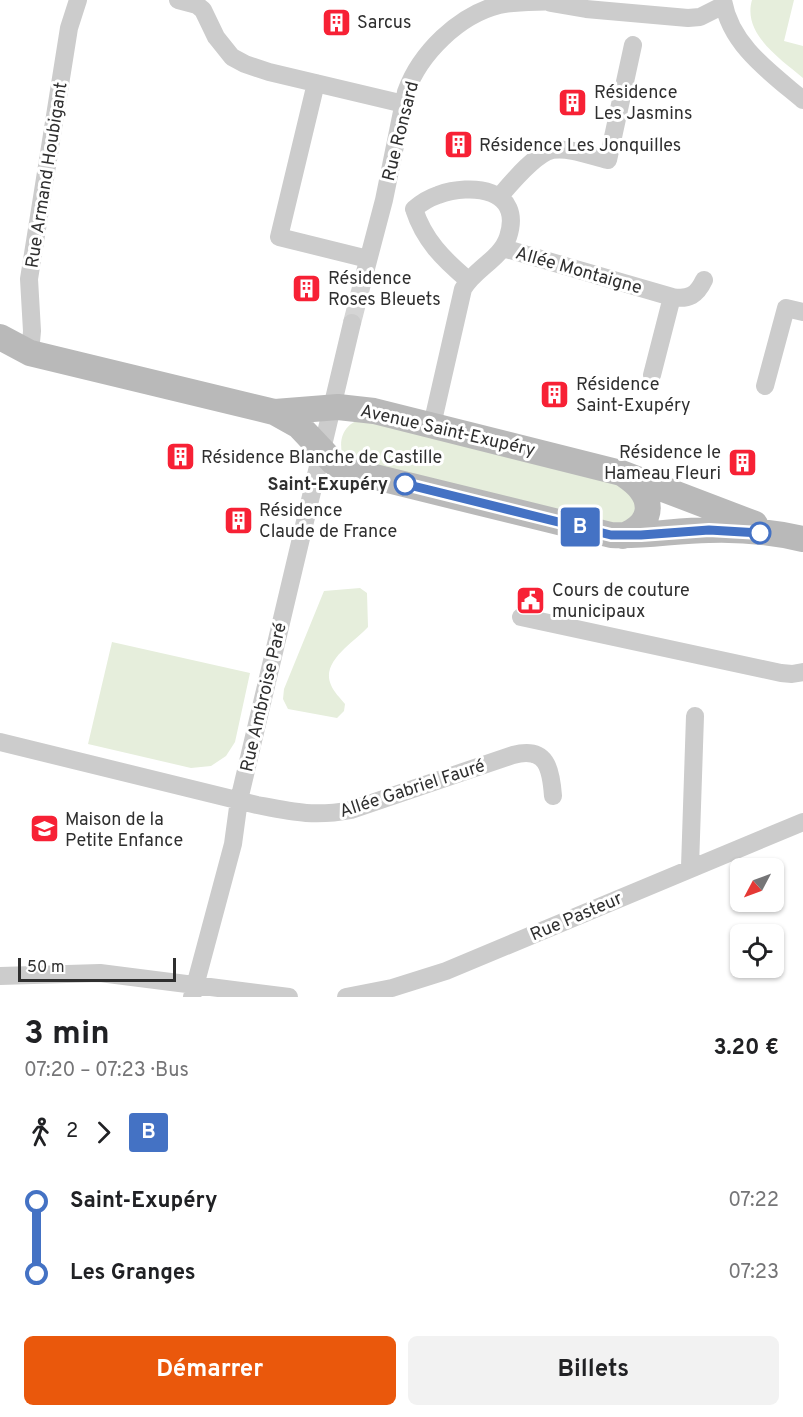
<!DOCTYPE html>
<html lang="fr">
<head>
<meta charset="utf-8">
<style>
  :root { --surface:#fff; --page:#f2f2f2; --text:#202124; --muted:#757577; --accent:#ea580c }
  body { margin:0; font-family:Overpass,sans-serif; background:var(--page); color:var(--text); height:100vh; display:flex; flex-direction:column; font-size:22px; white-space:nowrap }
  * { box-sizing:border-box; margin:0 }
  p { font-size:20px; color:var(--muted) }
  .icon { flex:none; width:33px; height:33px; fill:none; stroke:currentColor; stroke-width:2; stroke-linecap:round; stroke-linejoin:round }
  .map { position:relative; height:997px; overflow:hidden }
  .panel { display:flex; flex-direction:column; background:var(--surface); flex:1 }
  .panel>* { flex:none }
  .badge { padding:0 12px; border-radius:4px; font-size:21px; line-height:39px }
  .needle { width:39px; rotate:229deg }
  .controls { position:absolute; left:730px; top:858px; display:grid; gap:12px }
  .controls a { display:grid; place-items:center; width:54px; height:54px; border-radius:9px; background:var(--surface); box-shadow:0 2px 4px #0004; font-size:30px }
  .scale { position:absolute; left:18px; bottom:15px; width:158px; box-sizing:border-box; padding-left:6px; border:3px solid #2f2f2f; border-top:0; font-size:16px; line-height:21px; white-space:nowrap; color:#2f2f2f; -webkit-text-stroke:4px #fff; paint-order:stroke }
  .map>.badge { position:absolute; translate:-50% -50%; box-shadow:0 0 0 3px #fff }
  .legs { display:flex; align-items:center; gap:9px; height:66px; padding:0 24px; font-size:20px }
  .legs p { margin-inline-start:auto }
  .overview { display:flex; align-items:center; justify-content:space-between; height:102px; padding:0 24px }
  h1 { font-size:33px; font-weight:700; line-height:45px }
  .button { display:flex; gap:12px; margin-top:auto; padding:12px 24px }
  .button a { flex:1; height:69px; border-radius:9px; background:var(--accent); color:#fff; font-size:24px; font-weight:700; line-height:69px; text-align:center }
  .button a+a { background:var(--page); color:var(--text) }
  ul { padding:0 24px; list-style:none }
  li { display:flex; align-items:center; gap:21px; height:72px; font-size:22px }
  li i { display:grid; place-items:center; width:9px; height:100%; margin:0 8px; background:currentColor }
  li i::after { content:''; width:15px; height:15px; margin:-8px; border:4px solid; border-radius:50%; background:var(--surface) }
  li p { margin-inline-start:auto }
  li:first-child i { background:linear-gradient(#0000 50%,currentColor 0) }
  li:last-child i { background:linear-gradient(currentColor 50%,#0000 0) }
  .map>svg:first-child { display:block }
  .green { fill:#e6eedc }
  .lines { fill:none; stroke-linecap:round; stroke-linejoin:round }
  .street-tunnel { stroke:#d5d5d5; stroke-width:18; stroke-dasharray:18 9; stroke-linecap:butt }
  .street { stroke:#ccc; stroke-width:18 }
  .secondary { stroke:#b9b9b9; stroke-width:26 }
  .line-1-casing { stroke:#fff; stroke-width:14 }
  .line-1 { stroke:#4472c4; stroke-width:9 }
  .stop-1-dot { fill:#fff; stroke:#4472c4; stroke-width:3 }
  .labels { text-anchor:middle; stroke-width:6; stroke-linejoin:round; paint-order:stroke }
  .poi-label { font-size:18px; fill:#2f2f2f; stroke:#fff; text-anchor:start }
  .street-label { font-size:18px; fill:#2f2f2f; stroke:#fff }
  .stop-label { font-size:18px; font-weight:bold; fill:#2f2f2f; stroke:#fff; text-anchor:end }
</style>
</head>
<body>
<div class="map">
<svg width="803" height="997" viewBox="0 0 803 997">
  <rect width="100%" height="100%" fill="#fff"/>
  <path class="green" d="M 752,0 L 794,0 L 784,41 L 803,46 L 803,78 C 781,59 742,34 752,0 Z
    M 366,418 L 501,450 L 619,482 C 640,492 650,521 621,528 L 354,464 L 342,453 C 338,434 348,421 366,418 Z
    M 360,588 L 367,593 L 368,627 C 356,641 320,661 331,685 C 333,691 341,699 345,704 L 344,711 L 337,718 L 288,709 L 283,699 L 284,689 L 324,591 Z
    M 112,642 L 250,673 L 235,742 L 226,756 L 211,766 L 191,768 L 88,744 Z"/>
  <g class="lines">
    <path class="street-tunnel" d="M 352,323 L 364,276"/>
    <path class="street" d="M 178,0 L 197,5 L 203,10 L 216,37 L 232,57 L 245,64 L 269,72 L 404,104
      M 723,0 C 730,45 771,73 803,100
      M 551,3 L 586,9 L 688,18 L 700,17 L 724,5
      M 316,83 L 279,237 L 368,259
      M 500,196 C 512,182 535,154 552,150 C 569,147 591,156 608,160 L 633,45
      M 414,209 C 421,203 429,198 438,195 C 471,183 524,188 508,237 C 501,259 474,269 463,289 L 432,425
      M 414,209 C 424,240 443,259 468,280
      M 503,248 L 672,297
      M 364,276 L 384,200 L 406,92 C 420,53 459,15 499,5 C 521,0 543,3 565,0
      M 30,353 L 32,331 L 29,279 L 69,28 L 78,0
      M 652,375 L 672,297 C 689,300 697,295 704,280
      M 765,386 L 786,308 L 803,312
      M 521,617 L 781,673 L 792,674 L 803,672
      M 0,742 L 257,805 C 293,812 314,817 351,810 L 513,755 C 547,746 551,769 553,796
      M 690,867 L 695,716
      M 0,976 L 100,973 L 289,997
      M 192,997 L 233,844 L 239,800 L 352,323
      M 346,997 L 392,988 L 446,971 L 803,822"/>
    <path class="secondary" d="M 0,337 L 30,353 L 274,412 L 299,426 L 333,462 L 341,467 L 363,474 L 611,535 C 644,537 677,530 709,530 C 740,529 773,532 803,539
      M 275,412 L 338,407 L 374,411 L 621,473 L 755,524
      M 623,536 C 657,522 654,495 626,476"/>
  </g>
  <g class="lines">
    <defs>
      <path id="line-1" d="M 405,484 L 611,535 L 641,535 L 709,530 L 760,533"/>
    </defs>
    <use href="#line-1" class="line-1-casing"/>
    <use href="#line-1" class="line-1"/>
  </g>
  <defs>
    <symbol id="building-square" viewBox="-11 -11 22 22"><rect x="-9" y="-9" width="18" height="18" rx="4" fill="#f72135" stroke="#fff"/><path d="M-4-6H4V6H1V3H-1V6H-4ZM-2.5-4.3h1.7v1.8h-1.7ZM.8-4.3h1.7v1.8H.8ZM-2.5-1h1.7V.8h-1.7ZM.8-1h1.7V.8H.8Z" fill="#fff"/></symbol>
    <symbol id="civic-square" viewBox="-11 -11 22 22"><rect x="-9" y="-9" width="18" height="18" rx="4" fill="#f72135" stroke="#fff"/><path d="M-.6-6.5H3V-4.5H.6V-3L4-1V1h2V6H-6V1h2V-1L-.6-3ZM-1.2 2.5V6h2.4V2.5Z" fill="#fff"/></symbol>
    <symbol id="school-square" viewBox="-11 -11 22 22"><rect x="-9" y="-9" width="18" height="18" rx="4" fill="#f72135" stroke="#fff"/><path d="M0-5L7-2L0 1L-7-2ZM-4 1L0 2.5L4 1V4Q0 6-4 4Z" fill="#fff"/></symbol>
  </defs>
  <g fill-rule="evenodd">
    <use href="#building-square" x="320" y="6" width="33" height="33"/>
    <use href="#building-square" x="556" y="86" width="33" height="33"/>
    <use href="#building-square" x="442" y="128" width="33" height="33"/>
    <use href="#building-square" x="290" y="272" width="33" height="33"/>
    <use href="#building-square" x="538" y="378" width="33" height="33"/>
    <use href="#building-square" x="164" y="440" width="33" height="33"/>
    <use href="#building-square" x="726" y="446" width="33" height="33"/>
    <use href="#building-square" x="222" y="504" width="33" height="33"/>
    <use href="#civic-square" x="514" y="584" width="33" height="33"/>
    <use href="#school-square" x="28" y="812" width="33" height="33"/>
  </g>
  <g class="stop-1-dot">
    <circle cx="405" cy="484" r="10"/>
    <circle cx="760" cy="533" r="10"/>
  </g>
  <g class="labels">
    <g class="poi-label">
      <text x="357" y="28">Sarcus</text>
      <text x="594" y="98">Résidence<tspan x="594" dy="21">Les Jasmins</tspan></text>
      <text x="479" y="151">Résidence Les Jonquilles</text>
      <text x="328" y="284">Résidence<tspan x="328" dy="21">Roses Bleuets</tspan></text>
      <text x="576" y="390">Résidence<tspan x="576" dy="21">Saint-Exupéry</tspan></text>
      <text x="721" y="458" text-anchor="end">Résidence le<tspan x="721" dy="21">Hameau Fleuri</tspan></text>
      <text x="201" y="463">Résidence Blanche de Castille</text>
      <text x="259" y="516">Résidence<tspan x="259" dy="21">Claude de France</tspan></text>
      <text x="552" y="596">Cours de couture<tspan x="552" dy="21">municipaux</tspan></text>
      <text x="65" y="825">Maison de la<tspan x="65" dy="21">Petite Enfance</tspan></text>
    </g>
    <g class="street-label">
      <text transform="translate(400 131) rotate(-76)" y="6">Rue Ronsard</text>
      <text transform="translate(46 175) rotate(-81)" y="6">Rue Armand Houbigant</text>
      <text transform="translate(579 270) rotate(16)" y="6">Allée Montaigne</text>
      <text transform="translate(448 430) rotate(13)" y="6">Avenue Saint-Exupéry</text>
      <text transform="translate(263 697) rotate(-77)" y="6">Rue Ambroise Paré</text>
      <text transform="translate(412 788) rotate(-18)" y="6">Allée Gabriel Fauré</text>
      <text transform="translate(576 916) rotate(-23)" y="6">Rue Pasteur</text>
    </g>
    <g class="stop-label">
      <text x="388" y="490">Saint-Exupéry</text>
    </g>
  </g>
</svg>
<div class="controls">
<a><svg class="needle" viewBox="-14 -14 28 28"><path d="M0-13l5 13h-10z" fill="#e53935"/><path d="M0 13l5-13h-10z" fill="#757577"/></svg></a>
<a><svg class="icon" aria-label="locate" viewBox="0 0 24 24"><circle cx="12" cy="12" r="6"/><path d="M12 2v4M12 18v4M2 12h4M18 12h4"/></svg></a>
</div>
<div class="scale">50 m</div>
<b class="badge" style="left:580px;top:527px;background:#4472c4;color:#fff">B</b>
</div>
<section class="panel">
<div class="overview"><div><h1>3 min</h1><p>07:20 – 07:23 · Bus</p></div><b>3.20 €</b></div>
<div class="legs"><svg class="icon" aria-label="walk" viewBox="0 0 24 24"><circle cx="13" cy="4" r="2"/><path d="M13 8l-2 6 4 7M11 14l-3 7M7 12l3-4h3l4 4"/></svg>2<svg class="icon" aria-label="forward" viewBox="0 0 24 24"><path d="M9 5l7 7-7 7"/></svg><b class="badge" style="background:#4472c4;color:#fff">B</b></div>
<ul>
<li><i style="color:#4472c4"></i><b>Saint-Exupéry</b><p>07:22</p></li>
<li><i style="color:#4472c4"></i><b>Les Granges</b><p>07:23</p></li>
</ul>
<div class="button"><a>Démarrer</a><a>Billets</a></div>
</section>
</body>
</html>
